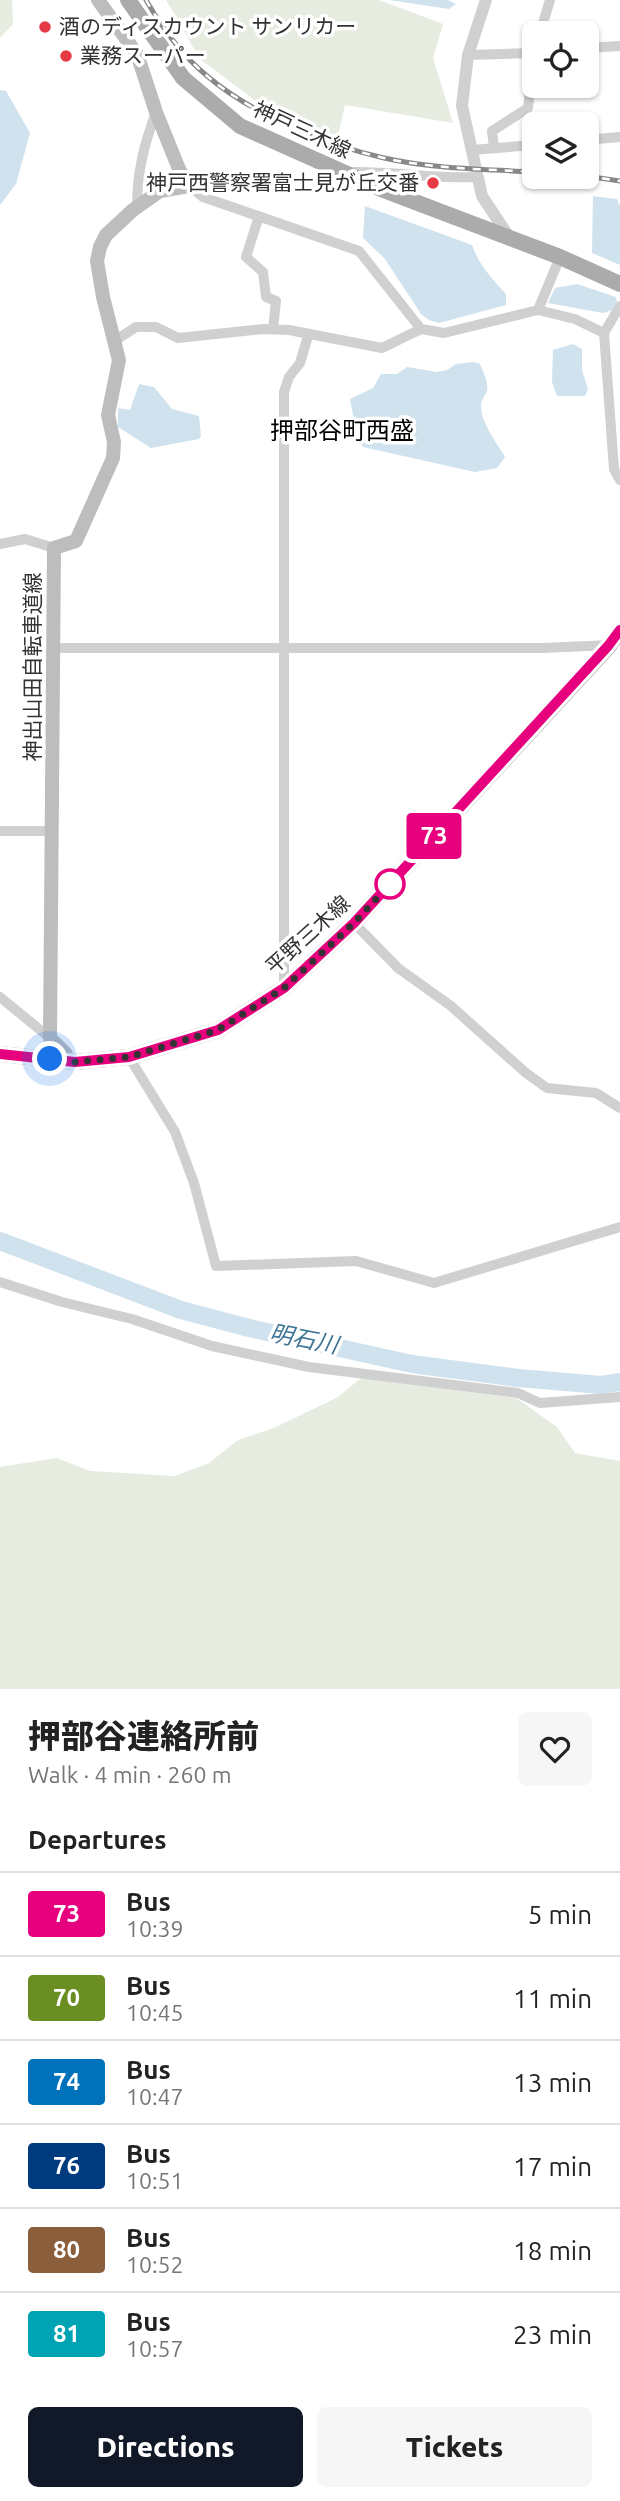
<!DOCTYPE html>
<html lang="en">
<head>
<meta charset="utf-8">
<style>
  :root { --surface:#fff; --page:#f6f6f6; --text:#222; --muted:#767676; --line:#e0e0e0; --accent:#111827 }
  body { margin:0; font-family:Ubuntu,"Noto Sans JP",sans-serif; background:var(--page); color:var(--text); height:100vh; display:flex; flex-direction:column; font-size:26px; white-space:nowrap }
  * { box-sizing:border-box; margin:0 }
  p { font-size:23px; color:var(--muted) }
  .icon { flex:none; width:38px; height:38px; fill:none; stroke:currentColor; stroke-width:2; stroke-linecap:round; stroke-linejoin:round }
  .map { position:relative; height:1689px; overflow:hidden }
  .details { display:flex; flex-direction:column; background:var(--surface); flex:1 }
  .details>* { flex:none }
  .badge { padding:0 14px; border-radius:5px; font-size:24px; line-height:46px }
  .tools { position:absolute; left:522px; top:21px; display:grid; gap:14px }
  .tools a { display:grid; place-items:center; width:77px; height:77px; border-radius:10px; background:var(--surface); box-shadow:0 2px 5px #0004; font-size:35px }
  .you { position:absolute; width:35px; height:35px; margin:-18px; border:5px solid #fff; border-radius:50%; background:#1a73e8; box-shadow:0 0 0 10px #1a73e833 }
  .map>.badge { position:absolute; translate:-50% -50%; box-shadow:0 0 0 4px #fff }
  h2 { padding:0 28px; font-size:26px; line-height:63px }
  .round { display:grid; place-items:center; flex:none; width:74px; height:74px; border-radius:10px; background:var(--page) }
  .headline { display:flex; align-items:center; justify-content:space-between; height:119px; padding:0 28px }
  h1 { font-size:33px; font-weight:800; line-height:52px }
  .primary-button { display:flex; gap:14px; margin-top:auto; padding:14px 28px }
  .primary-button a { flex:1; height:80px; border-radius:10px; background:var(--accent); color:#fff; font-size:28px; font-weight:800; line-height:80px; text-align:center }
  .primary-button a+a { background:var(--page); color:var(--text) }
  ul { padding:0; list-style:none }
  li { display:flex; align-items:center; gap:21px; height:84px; padding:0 28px; border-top:2px solid var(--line) }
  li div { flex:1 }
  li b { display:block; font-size:26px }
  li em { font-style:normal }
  li .badge { min-width:77px; font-weight:700; text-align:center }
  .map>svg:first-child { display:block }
  .green { fill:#e6ecdf }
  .water { fill:#cfe2ee }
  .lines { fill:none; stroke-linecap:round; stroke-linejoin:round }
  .river { stroke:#cfe2ee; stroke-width:18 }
  .minor { stroke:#d0d0d0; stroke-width:10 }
  .tertiary { stroke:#d0d0d0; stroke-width:12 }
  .secondary { stroke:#bdbdbd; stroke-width:14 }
  .primary { stroke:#ababab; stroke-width:16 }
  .rail-casing { stroke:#888; stroke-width:5 }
  .rail { stroke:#fff; stroke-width:2.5; stroke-dasharray:8; stroke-linecap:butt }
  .line-casing { stroke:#fff; stroke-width:16 }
  .line { stroke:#e6007e; stroke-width:10 }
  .walk { stroke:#333; stroke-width:7; stroke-dasharray:0 12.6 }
  .poi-dot { fill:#e63946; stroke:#fff; stroke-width:2.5 }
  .stop-dot { fill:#fff; stroke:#e6007e; stroke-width:3.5 }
  .labels { text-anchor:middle; stroke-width:7; stroke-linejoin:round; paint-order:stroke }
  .poi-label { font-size:21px; fill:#333; stroke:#fff; text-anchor:start }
  .street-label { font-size:21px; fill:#333; stroke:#fff }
  .water-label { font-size:23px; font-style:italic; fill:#3f7597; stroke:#fff }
  .quarter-label { font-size:24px; fill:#000; stroke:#fff }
</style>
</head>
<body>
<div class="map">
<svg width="620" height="1689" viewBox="0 0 620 1689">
  <rect width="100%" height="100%" fill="#fff"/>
  <path class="green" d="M 0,0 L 12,0 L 13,24 L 0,38 Z
    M 166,0 L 379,0 L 443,24 L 433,58 L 453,123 L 345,105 L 337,140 L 261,105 L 200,59 Z
    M 361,1378 L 516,1398 L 557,1427 L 575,1453 L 620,1461 L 620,1689 L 0,1689 L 0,1467 L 57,1458 L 90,1471 L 175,1476 L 209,1463 L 238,1440 L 274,1428 L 338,1397 Z"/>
  <path class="water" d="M 389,0 L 448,0 L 456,4 L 449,9 Z
    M 0,90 L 6,91 L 30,133 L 16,184 L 0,205 Z
    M 593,196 L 617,199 L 620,206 L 620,265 L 592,253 Z
    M 365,206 L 472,245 C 479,265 492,279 506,294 L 506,305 L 439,323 L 429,320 L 421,314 L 385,259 L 363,238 Z
    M 577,284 L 616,297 L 617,302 L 612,310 L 603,313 L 548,303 L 555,288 Z
    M 573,344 L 582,349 L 582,370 L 588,389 L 585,396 L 557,396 L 552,382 L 553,350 Z
    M 474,362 L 480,364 C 483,372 489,382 487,391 C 485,396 481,400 481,406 C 481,423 497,443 505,457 L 497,468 L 475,472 L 363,447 L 357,435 L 350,399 L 373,388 L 381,374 L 397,374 L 407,367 L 437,372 L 447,370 L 456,364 Z
    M 139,384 L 154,387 L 172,409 L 199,416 L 201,436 L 199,439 L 151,448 L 118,427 L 118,408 L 130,410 Z"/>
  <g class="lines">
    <path class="river" d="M 0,1241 L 181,1310 L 249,1328 L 412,1364 L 518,1378 L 601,1385 L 620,1382"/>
    <path class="minor" d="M 540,33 L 550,0
      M 586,48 L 620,46
      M 468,55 L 534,53
      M 586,140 L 620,137
      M 494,148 L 492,131 L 528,108 L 534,54
      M 472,150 L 534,145
      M 351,172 C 394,171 435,179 477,177
      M 189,186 L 203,197 L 359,251 L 421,329 L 444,333 L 538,310 L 560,257
      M 137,207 C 137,172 144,145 156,112
      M 259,216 L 246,257 L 263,272 L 266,297 L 276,301 L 273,329
      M 538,310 L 575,319 L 604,333 L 614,469 L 620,480
      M 604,333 L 620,306
      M 116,340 L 136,327 L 156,327 L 178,338 L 264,329 L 289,330 L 382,348 L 421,329
      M 0,544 L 25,539 L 54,548
      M 55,648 L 543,648 L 610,645
      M 0,831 L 53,831
      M 354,923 L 398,968 L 451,1006 L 526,1073 L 547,1088 L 596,1093 L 620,1108
      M 284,988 L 284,392 L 289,377 L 300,363 L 308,336
      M 0,997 L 50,1038
      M 129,1057 L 175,1132 L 194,1183 L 216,1266 L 356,1261 L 434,1283 L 620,1227
      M 0,1282 L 62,1302 L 132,1319 L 212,1346 L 309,1367 L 518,1393 L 540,1403 L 620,1397"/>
    <path class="tertiary" d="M 486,0 L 468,55 L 462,106 L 482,196 L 509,237"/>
    <path class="secondary" d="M 66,1054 L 50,1038 L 54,548 L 76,541 L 113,458 L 114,442 L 108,415 L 119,360 L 103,297 L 97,261 L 100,247 L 106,235 L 133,210 L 160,191 L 189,186 L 179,169 L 156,112 L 137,54 L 98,0"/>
    <path class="primary" d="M 128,0 L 183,78 L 240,126 L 381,189 L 560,257 L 620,284
      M 0,1054 L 75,1062 L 129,1057 L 218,1030 L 284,988 L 354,923 L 609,646 L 620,630"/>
    <defs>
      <path id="rail" d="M 146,0 C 161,26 183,56 206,75 C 251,114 326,145 384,158 C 433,169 484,169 534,172
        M 586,176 L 620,181"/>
    </defs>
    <use href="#rail" class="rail-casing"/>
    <use href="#rail" class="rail"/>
  </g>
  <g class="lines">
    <defs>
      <path id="line" d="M 0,1054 L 75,1062 L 129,1057 L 218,1030 L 284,988 L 354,923 L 608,646 L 620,630"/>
    </defs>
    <use href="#line" class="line-casing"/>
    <use href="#line" class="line"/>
    <path class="walk" d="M 50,1059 L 75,1062 L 129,1057 L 218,1030 L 284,988 L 354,923 L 390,884"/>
  </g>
  <g class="poi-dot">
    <circle cx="45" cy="27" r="7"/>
    <circle cx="66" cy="56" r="7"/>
    <circle cx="433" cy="183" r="7"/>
  </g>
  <circle class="stop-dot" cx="390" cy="884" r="14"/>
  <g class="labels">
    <g class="poi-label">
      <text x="59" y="34">酒のディスカウント サンリカー</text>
      <text x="80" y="63">業務スーパー</text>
      <text x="419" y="190" text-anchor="end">神戸西警察署富士見が丘交番</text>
    </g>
    <g class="street-label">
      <text transform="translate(302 130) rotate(25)" y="7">神戸三木線</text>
      <text transform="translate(33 667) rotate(-90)" y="7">神出山田自転車道線</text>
      <text transform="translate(308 935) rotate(-42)" y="7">平野三木線</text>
    </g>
    <g class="water-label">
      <text transform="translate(304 1339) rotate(11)" y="8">明石川</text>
    </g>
    <g class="quarter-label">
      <text x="342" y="439">押部谷町西盛</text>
    </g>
  </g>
</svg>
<div class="tools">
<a><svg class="icon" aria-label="locate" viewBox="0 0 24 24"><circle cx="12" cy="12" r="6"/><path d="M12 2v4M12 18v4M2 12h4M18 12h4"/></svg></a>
<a><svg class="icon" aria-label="layers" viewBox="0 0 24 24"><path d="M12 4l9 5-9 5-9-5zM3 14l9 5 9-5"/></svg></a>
</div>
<div class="you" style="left:50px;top:1059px"></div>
<b class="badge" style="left:434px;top:836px;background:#e6007e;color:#fff">73</b>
</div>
<section class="details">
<div class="headline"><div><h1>押部谷連絡所前</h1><p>Walk · 4 min · 260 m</p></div><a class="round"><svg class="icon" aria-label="heart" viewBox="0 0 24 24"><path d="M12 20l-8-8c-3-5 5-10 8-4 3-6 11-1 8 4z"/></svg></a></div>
<h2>Departures</h2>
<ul>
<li><span class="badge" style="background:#e6007e;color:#fff">73</span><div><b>Bus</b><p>10:39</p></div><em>5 min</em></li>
<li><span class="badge" style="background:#6b8e23;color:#fff">70</span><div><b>Bus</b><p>10:45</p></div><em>11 min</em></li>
<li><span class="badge" style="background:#0072bc;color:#fff">74</span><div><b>Bus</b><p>10:47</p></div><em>13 min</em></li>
<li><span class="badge" style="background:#003b80;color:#fff">76</span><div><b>Bus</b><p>10:51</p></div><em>17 min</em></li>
<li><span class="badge" style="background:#8b5e3c;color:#fff">80</span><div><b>Bus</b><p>10:52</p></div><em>18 min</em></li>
<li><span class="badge" style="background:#00a3b4;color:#fff">81</span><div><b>Bus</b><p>10:57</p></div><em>23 min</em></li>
</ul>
<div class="primary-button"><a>Directions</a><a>Tickets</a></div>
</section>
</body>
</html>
